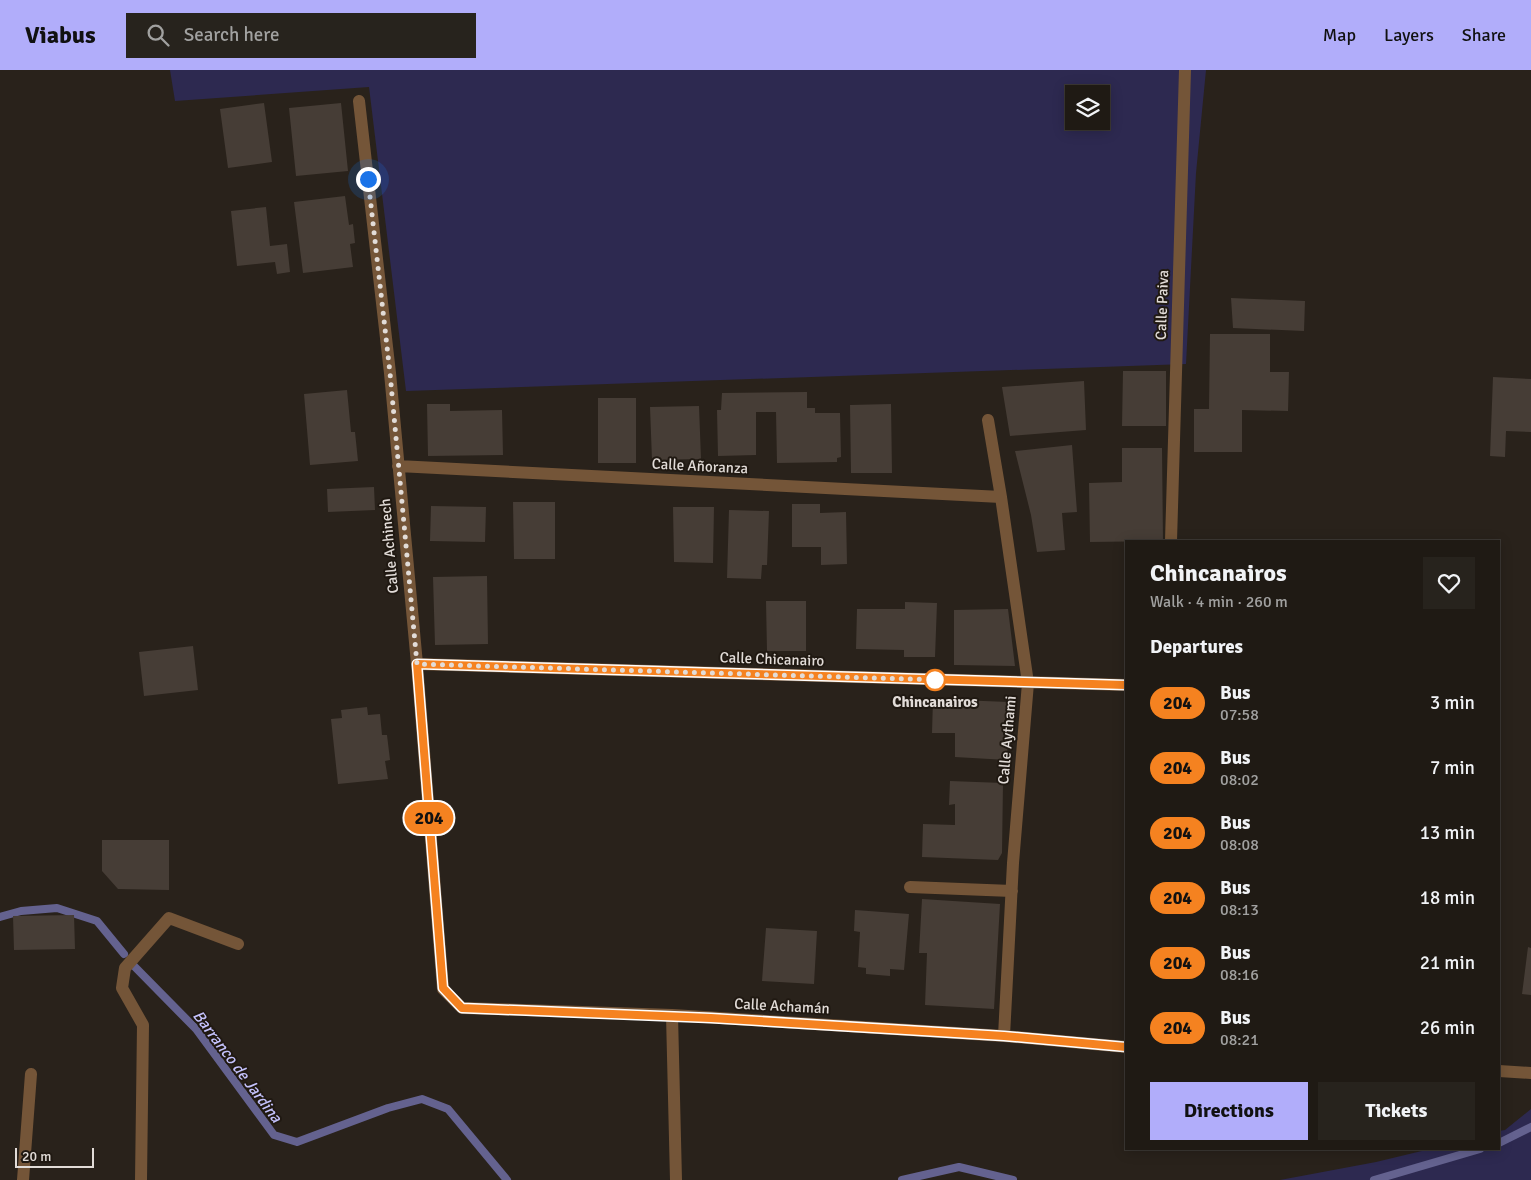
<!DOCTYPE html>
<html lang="en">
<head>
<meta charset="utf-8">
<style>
  :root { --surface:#1f1a14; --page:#27231d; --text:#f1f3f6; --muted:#a1a1a0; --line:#3c3834; --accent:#b1adfa }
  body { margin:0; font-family:Signika,sans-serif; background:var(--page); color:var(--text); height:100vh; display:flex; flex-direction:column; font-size:19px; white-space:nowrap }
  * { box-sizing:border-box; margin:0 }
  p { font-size:16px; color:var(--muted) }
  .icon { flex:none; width:28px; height:28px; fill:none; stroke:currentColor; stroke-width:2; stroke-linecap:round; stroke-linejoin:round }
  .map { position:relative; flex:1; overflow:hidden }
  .sheet { position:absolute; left:1125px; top:470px; width:375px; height:610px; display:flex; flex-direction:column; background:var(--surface); border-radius:0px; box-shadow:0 2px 12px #0003,0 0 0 1px var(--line) }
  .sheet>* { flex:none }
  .badge { padding:0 10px; border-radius:16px; font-size:18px; line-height:32px }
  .tools { position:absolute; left:1065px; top:15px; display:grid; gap:10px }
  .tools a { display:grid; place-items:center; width:45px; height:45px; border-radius:0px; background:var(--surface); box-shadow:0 2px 12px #0003,0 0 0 1px var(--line); font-size:25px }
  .scale { position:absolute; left:15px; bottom:12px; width:79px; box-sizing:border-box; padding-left:5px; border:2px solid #e2dcd8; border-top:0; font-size:14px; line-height:18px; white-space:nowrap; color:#e2dcd8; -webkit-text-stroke:4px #201912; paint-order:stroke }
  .you { position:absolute; width:25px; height:25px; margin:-12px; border:4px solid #fff; border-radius:50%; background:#1a73e8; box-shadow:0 0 0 8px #1a73e833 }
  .map>.badge { position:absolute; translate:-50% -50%; box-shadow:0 0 0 2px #fff }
  h2 { padding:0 25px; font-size:19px; line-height:45px }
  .round { display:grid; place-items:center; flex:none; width:52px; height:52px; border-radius:0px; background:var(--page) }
  .headline { display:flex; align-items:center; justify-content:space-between; height:85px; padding:0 25px }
  h1 { font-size:24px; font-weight:700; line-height:38px }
  .cta { display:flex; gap:10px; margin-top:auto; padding:10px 25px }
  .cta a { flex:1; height:58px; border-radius:0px; background:var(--accent); color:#111; font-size:20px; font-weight:700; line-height:58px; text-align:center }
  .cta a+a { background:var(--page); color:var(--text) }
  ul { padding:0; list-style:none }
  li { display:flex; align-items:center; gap:15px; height:65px; padding:0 25px }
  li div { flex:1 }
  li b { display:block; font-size:19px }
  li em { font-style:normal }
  li .badge { min-width:55px; font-weight:700; text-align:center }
  header { display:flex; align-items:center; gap:30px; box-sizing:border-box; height:70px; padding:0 25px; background:var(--accent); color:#111 }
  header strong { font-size:24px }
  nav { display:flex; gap:28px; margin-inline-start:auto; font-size:18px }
  .search { width:350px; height:45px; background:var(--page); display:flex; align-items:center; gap:12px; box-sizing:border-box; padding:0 18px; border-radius:0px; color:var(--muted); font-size:19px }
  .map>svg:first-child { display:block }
  .green { fill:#2d2950; fill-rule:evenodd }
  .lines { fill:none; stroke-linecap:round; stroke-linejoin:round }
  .stream { stroke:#64628f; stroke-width:8 }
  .building { fill:#463d36 }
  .minor { stroke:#745538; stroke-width:12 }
  .line-casing { stroke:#fff; stroke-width:11 }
  .line { stroke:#f58220; stroke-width:8 }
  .walk { stroke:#e2dcd8; stroke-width:5; stroke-dasharray:0 9 }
  .stop-dot { fill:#fff; stroke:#f58220; stroke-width:2.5 }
  .labels { text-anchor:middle; stroke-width:4; stroke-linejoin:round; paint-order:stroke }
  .street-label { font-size:15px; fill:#e2dcd8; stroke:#201912 }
  .stop-label { font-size:15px; font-weight:bold; fill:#e2dcd8; stroke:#201912 }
  .water-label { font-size:16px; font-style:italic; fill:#c4c2fc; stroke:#201912 }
</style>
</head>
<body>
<header>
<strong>Viabus</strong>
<div class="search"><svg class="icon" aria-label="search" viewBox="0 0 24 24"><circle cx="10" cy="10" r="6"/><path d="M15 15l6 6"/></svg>Search here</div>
<nav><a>Map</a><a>Layers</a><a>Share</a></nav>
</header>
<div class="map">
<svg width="1531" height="1110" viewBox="0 0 1531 1110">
  <rect width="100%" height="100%" fill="#29221b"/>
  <path class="green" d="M 170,0 L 1206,0 L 1196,103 L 1186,294 L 406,321 L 369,17 L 175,31 ZM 1074,24 L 1101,24 L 1101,51 L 1074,51 Z
    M 1531,1039 L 1531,1110 L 1280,1110 L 1376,1092 L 1430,1079 L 1499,1079 L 1499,1061 L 1505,1060 Z"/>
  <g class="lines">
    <path class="stream" d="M 0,847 L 21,841 L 57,838 L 97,851 L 124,884
      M 134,896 L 196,959 L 274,1065 L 297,1072 L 388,1038 L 422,1029 L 448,1039 L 507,1110
      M 1499,1073 L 1531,1057
      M 902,1110 L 959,1097 L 1013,1110
      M 1374,1110 L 1480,1079"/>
  </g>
  <path class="building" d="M 264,33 L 272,92 L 228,98 L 220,39 Z
    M 341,33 L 348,101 L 296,106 L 289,38 Z
    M 345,126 L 349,155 L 353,154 L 355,173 L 350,174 L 353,197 L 303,203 L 294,132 Z
    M 266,137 L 270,176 L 287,174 L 290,202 L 277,204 L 275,192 L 237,196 L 231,141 Z
    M 1231,228 L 1305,231 L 1304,261 L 1233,258 Z
    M 1210,264 L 1270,264 L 1270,302 L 1289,302 L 1288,341 L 1242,340 L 1242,382 L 1194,382 L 1194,339 L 1209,339 Z
    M 1123,301 L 1166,301 L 1166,356 L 1122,356 Z
    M 1493,307 L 1531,309 L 1531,362 L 1506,361 L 1505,387 L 1490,386 Z
    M 1084,311 L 1086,360 L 1010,366 L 1002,317 Z
    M 347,320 L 351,362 L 355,362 L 358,391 L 310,395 L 304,324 Z
    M 807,322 L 807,338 L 815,338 L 815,343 L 840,343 L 841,387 L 837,388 L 837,392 L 777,393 L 776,342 L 756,342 L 756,385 L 718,386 L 717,340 L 721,340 L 722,323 Z
    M 598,328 L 636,328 L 636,393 L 598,393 Z
    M 427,334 L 450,334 L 450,341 L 502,340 L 503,385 L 428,386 Z
    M 891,334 L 892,403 L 851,403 L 850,335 Z
    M 699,336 L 701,389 L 652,390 L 650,337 Z
    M 1072,375 L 1077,442 L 1062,443 L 1065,480 L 1037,482 L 1031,445 L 1015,381 Z
    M 1122,378 L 1162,378 L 1163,471 L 1090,472 L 1089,413 L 1122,412 Z
    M 374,417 L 375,440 L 328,442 L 327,419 Z
    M 513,432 L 555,432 L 555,489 L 514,489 Z
    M 792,434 L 820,434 L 820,443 L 846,442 L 847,494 L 821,495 L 821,477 L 792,477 Z
    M 431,436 L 486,437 L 485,472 L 430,471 Z
    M 673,437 L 714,437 L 713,493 L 674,492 Z
    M 729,440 L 769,441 L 767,495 L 762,495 L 761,509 L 727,508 Z
    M 487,506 L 488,574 L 435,575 L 433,507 Z
    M 766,531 L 806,531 L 806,581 L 767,581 Z
    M 905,532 L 937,533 L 935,587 L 904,587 L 904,580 L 856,579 L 857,539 L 905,539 Z
    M 1008,539 L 1015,596 L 954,595 L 954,540 Z
    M 193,576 L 198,620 L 144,626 L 139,582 Z
    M 933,629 L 1009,632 L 1007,690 L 955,687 L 955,663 L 932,663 Z
    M 367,637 L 368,645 L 380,644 L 382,665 L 387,665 L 390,690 L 385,691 L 388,709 L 338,714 L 331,649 L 342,648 L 341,640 Z
    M 950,711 L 1003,713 L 1002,783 L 998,790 L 922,787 L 923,754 L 955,755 L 955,734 L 949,735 Z
    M 102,770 L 169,770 L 169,820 L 118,819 L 102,801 Z
    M 922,829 L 1000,834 L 994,939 L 925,935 L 927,883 L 919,883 Z
    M 855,840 L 909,844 L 904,900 L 890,899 L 890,906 L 866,904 L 866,898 L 858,897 L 860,862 L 854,861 Z
    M 74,845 L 75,879 L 14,880 L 13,846 Z
    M 766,858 L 817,861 L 814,914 L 762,911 Z
    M 1528,877 L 1531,878 L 1531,925 L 1522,924 Z"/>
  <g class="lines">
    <path class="minor" d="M 359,31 L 390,303 L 417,594 L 443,919 L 462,938 L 672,945 L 1004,966 L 1126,977
      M 988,350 L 1001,427 L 1028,613 L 1013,793 L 1004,966
      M 398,396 L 1001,427
      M 1171,471 L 1185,0
      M 417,594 L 1126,615
      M 910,817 L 1012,821
      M 672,945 L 676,1110
      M 1499,1001 L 1531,1003
      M 23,1110 L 31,1004
      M 141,1110 L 143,955 L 122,918 L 125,898 L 169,848 L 238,874"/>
  </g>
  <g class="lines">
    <defs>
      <path id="line" d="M 1126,615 L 417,594 L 443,918 L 462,938 L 711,948 L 1004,966 L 1126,977"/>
    </defs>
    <use href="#line" class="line-casing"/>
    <use href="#line" class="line"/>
    <path class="walk" d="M 368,109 L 390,303 L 417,594 L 941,610 L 935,610"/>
  </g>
  <circle class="stop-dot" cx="935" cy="610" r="10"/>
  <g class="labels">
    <g class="street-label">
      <text transform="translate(1162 235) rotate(-88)" y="5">Calle Paiva</text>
      <text transform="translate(700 396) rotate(3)" y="5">Calle Añoranza</text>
      <text transform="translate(389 476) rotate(-95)" y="5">Calle Achinech</text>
      <text transform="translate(772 589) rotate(2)" y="5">Calle Chicanairo</text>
      <text transform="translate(1007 670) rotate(-85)" y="5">Calle Aythami</text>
      <text transform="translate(782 936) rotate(3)" y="5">Calle Achamán</text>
    </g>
    <g class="stop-label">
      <text x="935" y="637">Chincanairos</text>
    </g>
    <g class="water-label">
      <text transform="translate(238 996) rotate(53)" y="6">Barranco de Jardina</text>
    </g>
  </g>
</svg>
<div class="tools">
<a><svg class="icon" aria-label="layers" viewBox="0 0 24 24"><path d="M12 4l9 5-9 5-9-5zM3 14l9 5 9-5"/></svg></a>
</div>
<div class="scale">20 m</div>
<div class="you" style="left:368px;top:109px"></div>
<b class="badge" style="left:429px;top:748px;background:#f58220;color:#111">204</b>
<section class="sheet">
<div class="headline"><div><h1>Chincanairos</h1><p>Walk · 4 min · 260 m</p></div><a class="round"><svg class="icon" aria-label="heart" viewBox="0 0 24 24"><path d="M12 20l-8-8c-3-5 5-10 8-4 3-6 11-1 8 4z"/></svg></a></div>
<h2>Departures</h2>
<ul>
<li><span class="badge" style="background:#f58220;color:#111">204</span><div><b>Bus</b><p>07:58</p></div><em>3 min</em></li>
<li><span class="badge" style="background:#f58220;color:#111">204</span><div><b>Bus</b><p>08:02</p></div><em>7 min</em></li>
<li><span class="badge" style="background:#f58220;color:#111">204</span><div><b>Bus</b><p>08:08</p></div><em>13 min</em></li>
<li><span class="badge" style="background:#f58220;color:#111">204</span><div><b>Bus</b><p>08:13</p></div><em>18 min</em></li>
<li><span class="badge" style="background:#f58220;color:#111">204</span><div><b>Bus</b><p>08:16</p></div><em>21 min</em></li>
<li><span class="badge" style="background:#f58220;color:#111">204</span><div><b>Bus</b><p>08:21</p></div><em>26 min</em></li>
</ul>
<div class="cta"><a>Directions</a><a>Tickets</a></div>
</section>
</div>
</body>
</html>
